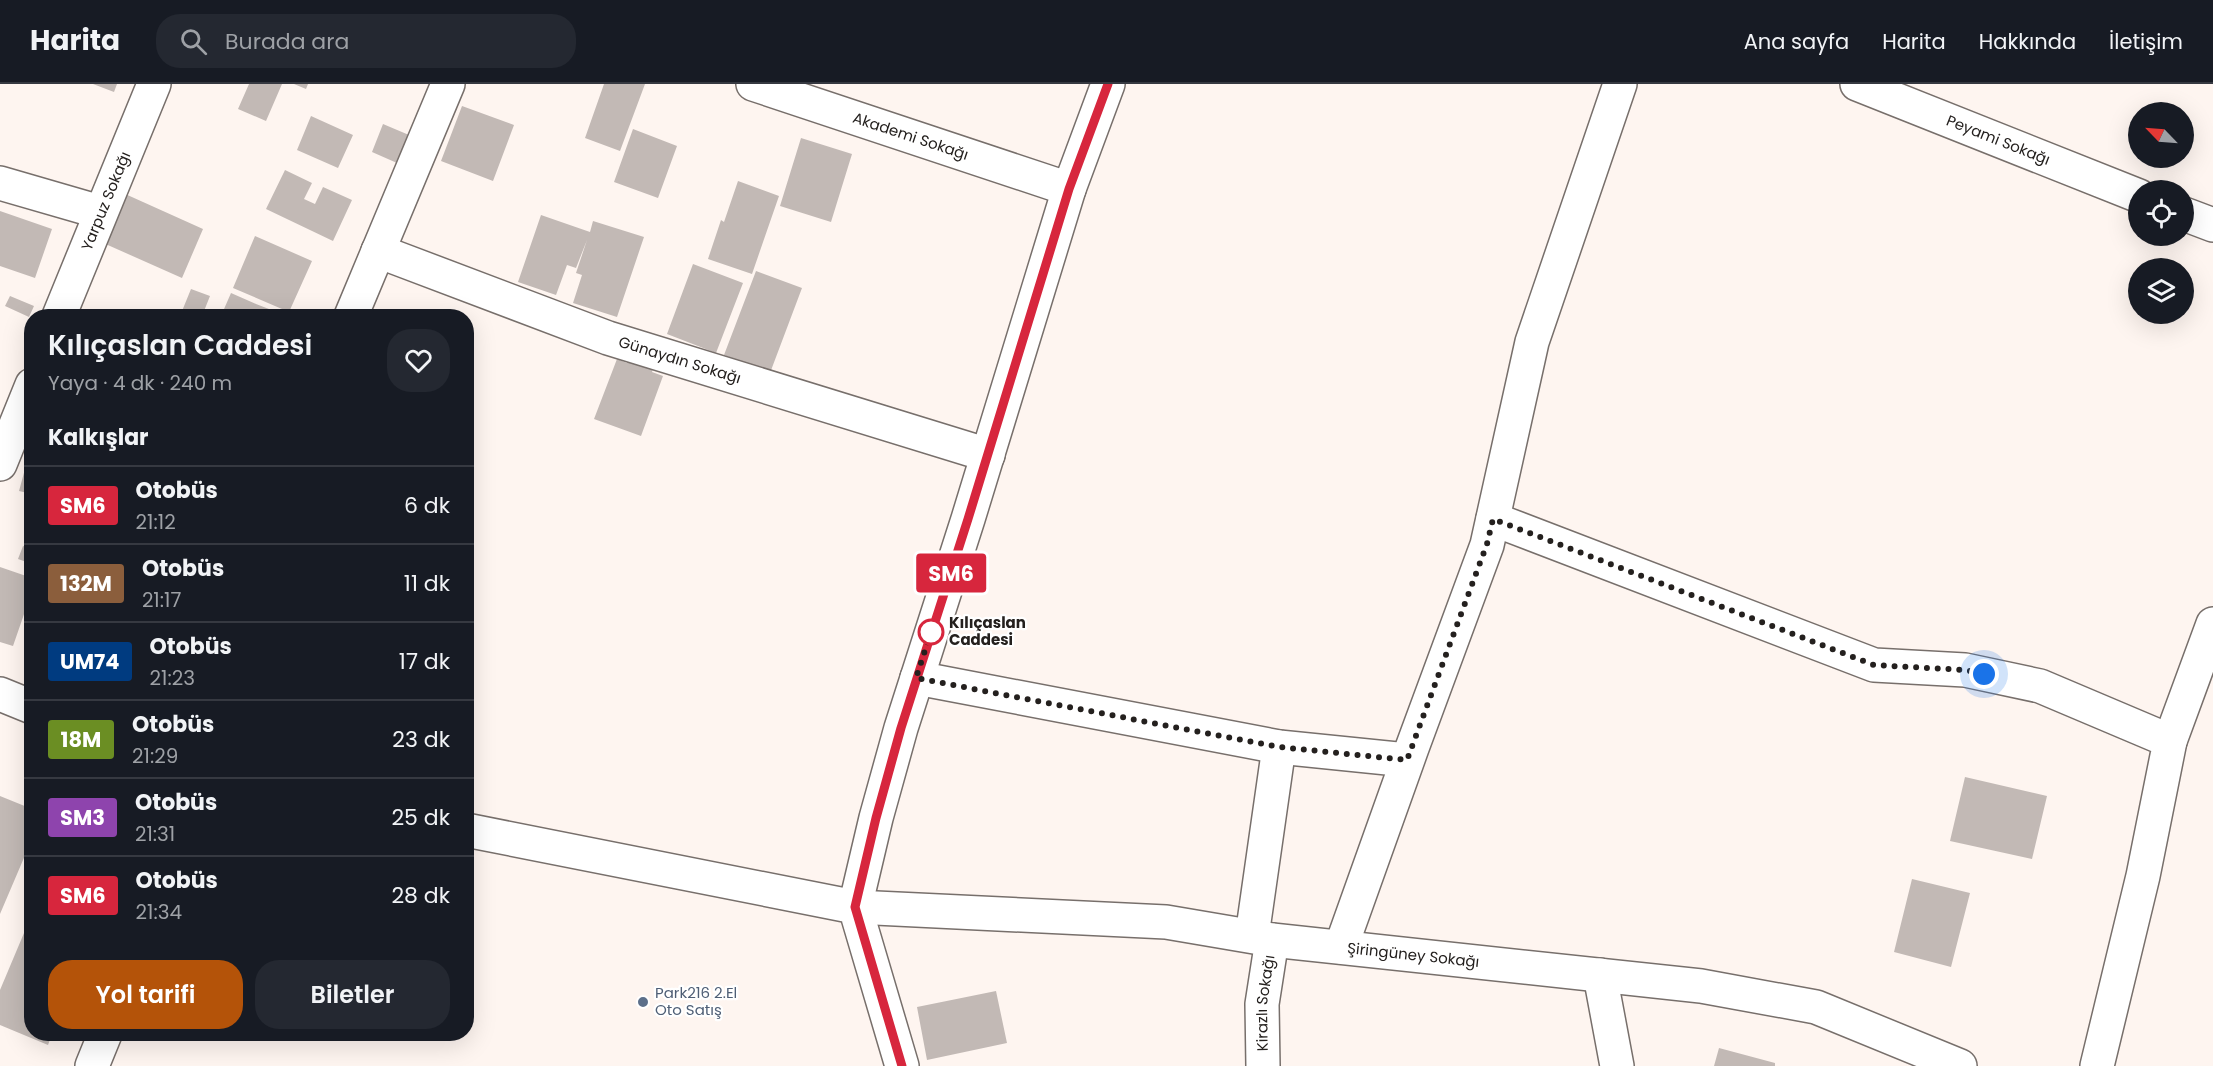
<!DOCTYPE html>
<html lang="tr">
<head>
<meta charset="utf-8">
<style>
  :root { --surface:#171b24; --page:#242831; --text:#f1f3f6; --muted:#9ea1a6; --line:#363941; --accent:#b45309 }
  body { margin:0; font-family:Poppins,sans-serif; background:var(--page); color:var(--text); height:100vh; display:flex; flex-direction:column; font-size:22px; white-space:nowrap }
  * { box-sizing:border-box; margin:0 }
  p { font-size:20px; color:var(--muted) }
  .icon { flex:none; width:33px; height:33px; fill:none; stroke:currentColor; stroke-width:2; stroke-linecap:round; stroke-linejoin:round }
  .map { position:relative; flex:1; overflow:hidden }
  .sheet { position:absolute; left:24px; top:225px; width:450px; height:732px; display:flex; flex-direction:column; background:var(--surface); border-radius:24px; box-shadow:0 6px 24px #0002 }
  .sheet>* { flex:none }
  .badge { padding:0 12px; border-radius:4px; font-size:21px; line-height:39px }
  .needle { width:39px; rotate:295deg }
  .controls { position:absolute; left:2128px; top:18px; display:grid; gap:12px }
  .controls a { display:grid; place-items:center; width:66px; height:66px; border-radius:50%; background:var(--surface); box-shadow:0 6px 24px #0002; font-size:30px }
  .you { position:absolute; width:30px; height:30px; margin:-15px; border:4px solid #fff; border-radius:50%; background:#1a73e8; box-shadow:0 0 0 9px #1a73e833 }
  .map>.badge { position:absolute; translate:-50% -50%; box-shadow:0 0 0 3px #fff }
  h2 { padding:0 24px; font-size:22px; line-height:54px }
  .round { display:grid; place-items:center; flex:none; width:63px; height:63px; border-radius:24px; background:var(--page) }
  .summary { display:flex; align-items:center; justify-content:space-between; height:102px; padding:0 24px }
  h1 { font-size:28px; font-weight:600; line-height:45px }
  .action { display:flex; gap:12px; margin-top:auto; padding:12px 24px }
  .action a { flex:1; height:69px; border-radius:24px; background:var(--accent); color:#fff; font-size:24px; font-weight:600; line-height:69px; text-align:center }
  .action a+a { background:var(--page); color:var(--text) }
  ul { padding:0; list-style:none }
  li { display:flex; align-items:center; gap:18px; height:78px; padding:0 24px; border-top:2px solid var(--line) }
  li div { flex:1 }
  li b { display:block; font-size:22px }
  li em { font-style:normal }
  li .badge { min-width:66px; font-weight:700; text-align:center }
  header { display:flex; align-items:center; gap:36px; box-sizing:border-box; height:84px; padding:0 30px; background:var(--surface); border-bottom:2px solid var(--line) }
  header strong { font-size:28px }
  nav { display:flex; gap:33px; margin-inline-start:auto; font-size:21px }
  .search { width:420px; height:54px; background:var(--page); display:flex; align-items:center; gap:15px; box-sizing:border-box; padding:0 21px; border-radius:24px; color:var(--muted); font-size:22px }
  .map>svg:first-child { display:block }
  .building { fill:#c2b9b5 }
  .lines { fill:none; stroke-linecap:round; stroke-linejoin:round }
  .street-casing { stroke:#776f6b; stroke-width:36 }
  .secondary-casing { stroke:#776f6b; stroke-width:36 }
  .street { stroke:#fff; stroke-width:33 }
  .secondary { stroke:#fff; stroke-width:33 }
  .line-casing { stroke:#fff; stroke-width:14 }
  .line { stroke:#d7263d; stroke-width:9 }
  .walk { stroke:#24201e; stroke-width:6; stroke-dasharray:0 10.8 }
  .stop-dot { fill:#fff; stroke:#d7263d; stroke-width:3 }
  .service-dot { fill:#5c6f8a; stroke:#fff; stroke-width:2 }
  .labels { text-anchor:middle; stroke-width:4.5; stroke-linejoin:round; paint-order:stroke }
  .street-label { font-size:15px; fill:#24201e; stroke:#fff }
  .stop-label { font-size:15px; font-weight:bold; fill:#24201e; stroke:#fff; text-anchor:start }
  .service-label { font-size:15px; fill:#4e5e75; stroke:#fff; text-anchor:start }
</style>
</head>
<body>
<header>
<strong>Harita</strong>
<div class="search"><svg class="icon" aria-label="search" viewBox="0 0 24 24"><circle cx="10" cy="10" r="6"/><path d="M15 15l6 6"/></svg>Burada ara</div>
<nav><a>Ana sayfa</a><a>Harita</a><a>Hakkında</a><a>İletişim</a></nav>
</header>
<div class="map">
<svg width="2213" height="982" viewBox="0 0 2213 982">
  <rect width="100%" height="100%" fill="#fef5f0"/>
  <path class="building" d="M 93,0 L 117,0 L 114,8 Z
    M 249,0 L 282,0 L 266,37 L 238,25 Z
    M 294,0 L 308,0 L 306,5 Z
    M 604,0 L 645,0 L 620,67 L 585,54 Z
    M 462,22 L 514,41 L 493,97 L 441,77 Z
    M 311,32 L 353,51 L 338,84 L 297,66 Z
    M 383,40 L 409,51 L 397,79 L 372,68 Z
    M 633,45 L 677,62 L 658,114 L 614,98 Z
    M 801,54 L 852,70 L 831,138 L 780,122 Z
    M 285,86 L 312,99 L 304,115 L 315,120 L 323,103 L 352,116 L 333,157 L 266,125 Z
    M 738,97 L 779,112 L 752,190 L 708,175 L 721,136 L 724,138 Z
    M 123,109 L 203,145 L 182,194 L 101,158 Z
    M 0,127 L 52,145 L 35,194 L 0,182 Z
    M 541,131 L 590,148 L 593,137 L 644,153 L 617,233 L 573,219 L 582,191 L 576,189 L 587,156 L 576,184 L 567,181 L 556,211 L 518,198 Z
    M 255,152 L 312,177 L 289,228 L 233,204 Z
    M 693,180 L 743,199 L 716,269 L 667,250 Z
    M 756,187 L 802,204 L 770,289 L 724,271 Z
    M 191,205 L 210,212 L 202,232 L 180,232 Z
    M 231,209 L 256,220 L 287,232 L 221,232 Z
    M 10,212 L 34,222 L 29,233 L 5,222 Z
    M 630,272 L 654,281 L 652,288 L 663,292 L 641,352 L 594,335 L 617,275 L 627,279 Z
    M 31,363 L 32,363 L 32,410 L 19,407 Z
    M 23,462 L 32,465 L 32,480 L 18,475 Z
    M 0,483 L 32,494 L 32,507 L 13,562 L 0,558 Z
    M 1965,693 L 2047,712 L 2032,775 L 1950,757 Z
    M 0,712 L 32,725 L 32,755 L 0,830 Z
    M 1912,795 L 1970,809 L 1951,883 L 1894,868 Z
    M 32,830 L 32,950 L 52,950 L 48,961 L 0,941 L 0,906 Z
    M 996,907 L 1007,959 L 927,976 L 917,923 Z
    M 1719,964 L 1775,979 L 1775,982 L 1714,982 Z"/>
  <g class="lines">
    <defs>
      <g id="street">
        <path id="s1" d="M 753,0 L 1069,105"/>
        <path id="s2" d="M 1857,0 L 2139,112"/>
        <path d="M 0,99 L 100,128"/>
        <path d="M 2184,130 L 2213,141"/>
        <path id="s3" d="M 378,167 L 608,254 L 988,371"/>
        <path id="s4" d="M 59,232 L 154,0"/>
        <path d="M 351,232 L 448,0"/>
        <path d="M 0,380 L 32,301"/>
        <path d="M 1493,435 L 1874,581 L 1965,586 L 2040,602 L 2170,657 L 2143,792 L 2097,982"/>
        <path d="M 917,594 L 1279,663 L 1407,676"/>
        <path d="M 2170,657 L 2213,540"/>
        <path id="s5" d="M 855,823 L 1166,838 L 1272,856 L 1701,902 L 1816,923 L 1960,982"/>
        <path d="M 1252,852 L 1279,663"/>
        <path d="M 1341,863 L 1412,664 L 1487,461 L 1532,258 L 1620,0"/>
        <path d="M 1600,891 L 1617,982"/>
        <path d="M 92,982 L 105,950"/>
        <path id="s6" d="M 1263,982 L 1262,920 L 1272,856"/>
      </g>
      <path id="secondary" d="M 0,610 L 32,623
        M 466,746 L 855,823
        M 902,982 L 855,823 L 876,734 L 901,644 L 968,435 L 1069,105 L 1108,0"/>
    </defs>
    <use href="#street" class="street-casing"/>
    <use href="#secondary" class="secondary-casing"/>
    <use href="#street" class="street"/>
    <use href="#secondary" class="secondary"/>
  </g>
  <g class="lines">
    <defs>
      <path id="line" d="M 902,982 L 855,823 L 876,734 L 901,644 L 968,435 L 1069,105 L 1108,0"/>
    </defs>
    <use href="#line" class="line-casing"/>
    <use href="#line" class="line"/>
    <path class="walk" d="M 931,548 L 916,594 L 1279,663 L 1407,676 L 1487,460 L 1493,435 L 1874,581 L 1965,586 L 1984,590"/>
  </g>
  <circle class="stop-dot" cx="931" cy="548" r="12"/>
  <circle class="service-dot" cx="643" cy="918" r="6"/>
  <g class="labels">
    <g class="street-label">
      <text dy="5" stroke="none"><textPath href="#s1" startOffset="166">Akademi Sokağı</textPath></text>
      <text dy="5" stroke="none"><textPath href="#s2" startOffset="152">Peyami Sokağı</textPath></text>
      <text dy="5" stroke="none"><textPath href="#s4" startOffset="124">Yarpuz Sokağı</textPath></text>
      <text dy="5" stroke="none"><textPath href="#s3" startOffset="321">Günaydın Sokağı</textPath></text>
      <text dy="5" stroke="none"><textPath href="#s5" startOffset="561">Şiringüney Sokağı</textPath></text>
      <text dy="5" stroke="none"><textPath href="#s6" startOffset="63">Kirazlı Sokağı</textPath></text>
    </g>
    <g class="stop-label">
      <text x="949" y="544">Kılıçaslan<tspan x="949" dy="17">Caddesi</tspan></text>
    </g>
    <g class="service-label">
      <text x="655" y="914">Park216 2.El<tspan x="655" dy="17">Oto Satış</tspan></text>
    </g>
  </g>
</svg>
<div class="controls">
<a><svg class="needle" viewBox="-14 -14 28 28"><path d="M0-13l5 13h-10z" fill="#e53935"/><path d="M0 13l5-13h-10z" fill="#9ea1a6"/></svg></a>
<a><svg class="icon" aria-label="locate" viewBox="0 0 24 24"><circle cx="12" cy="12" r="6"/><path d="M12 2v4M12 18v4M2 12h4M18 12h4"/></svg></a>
<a><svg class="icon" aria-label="layers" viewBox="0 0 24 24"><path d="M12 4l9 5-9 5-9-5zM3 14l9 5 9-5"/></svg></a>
</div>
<div class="you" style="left:1984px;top:590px"></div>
<b class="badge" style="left:951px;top:489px;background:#d7263d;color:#fff">SM6</b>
<section class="sheet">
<div class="summary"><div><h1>Kılıçaslan Caddesi</h1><p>Yaya · 4 dk · 240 m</p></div><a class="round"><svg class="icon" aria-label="heart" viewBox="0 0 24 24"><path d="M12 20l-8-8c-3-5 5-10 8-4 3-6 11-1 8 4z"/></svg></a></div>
<h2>Kalkışlar</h2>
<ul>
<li><span class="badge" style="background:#d7263d;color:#fff">SM6</span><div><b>Otobüs</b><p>21:12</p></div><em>6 dk</em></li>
<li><span class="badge" style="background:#8b5e3c;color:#fff">132M</span><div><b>Otobüs</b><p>21:17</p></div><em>11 dk</em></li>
<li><span class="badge" style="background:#003b80;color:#fff">UM74</span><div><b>Otobüs</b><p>21:23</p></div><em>17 dk</em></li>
<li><span class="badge" style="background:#6b8e23;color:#fff">18M</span><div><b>Otobüs</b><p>21:29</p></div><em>23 dk</em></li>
<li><span class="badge" style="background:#8e44ad;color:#fff">SM3</span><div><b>Otobüs</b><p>21:31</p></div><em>25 dk</em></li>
<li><span class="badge" style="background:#d7263d;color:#fff">SM6</span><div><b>Otobüs</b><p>21:34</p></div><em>28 dk</em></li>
</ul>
<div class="action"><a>Yol tarifi</a><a>Biletler</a></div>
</section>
</div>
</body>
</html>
